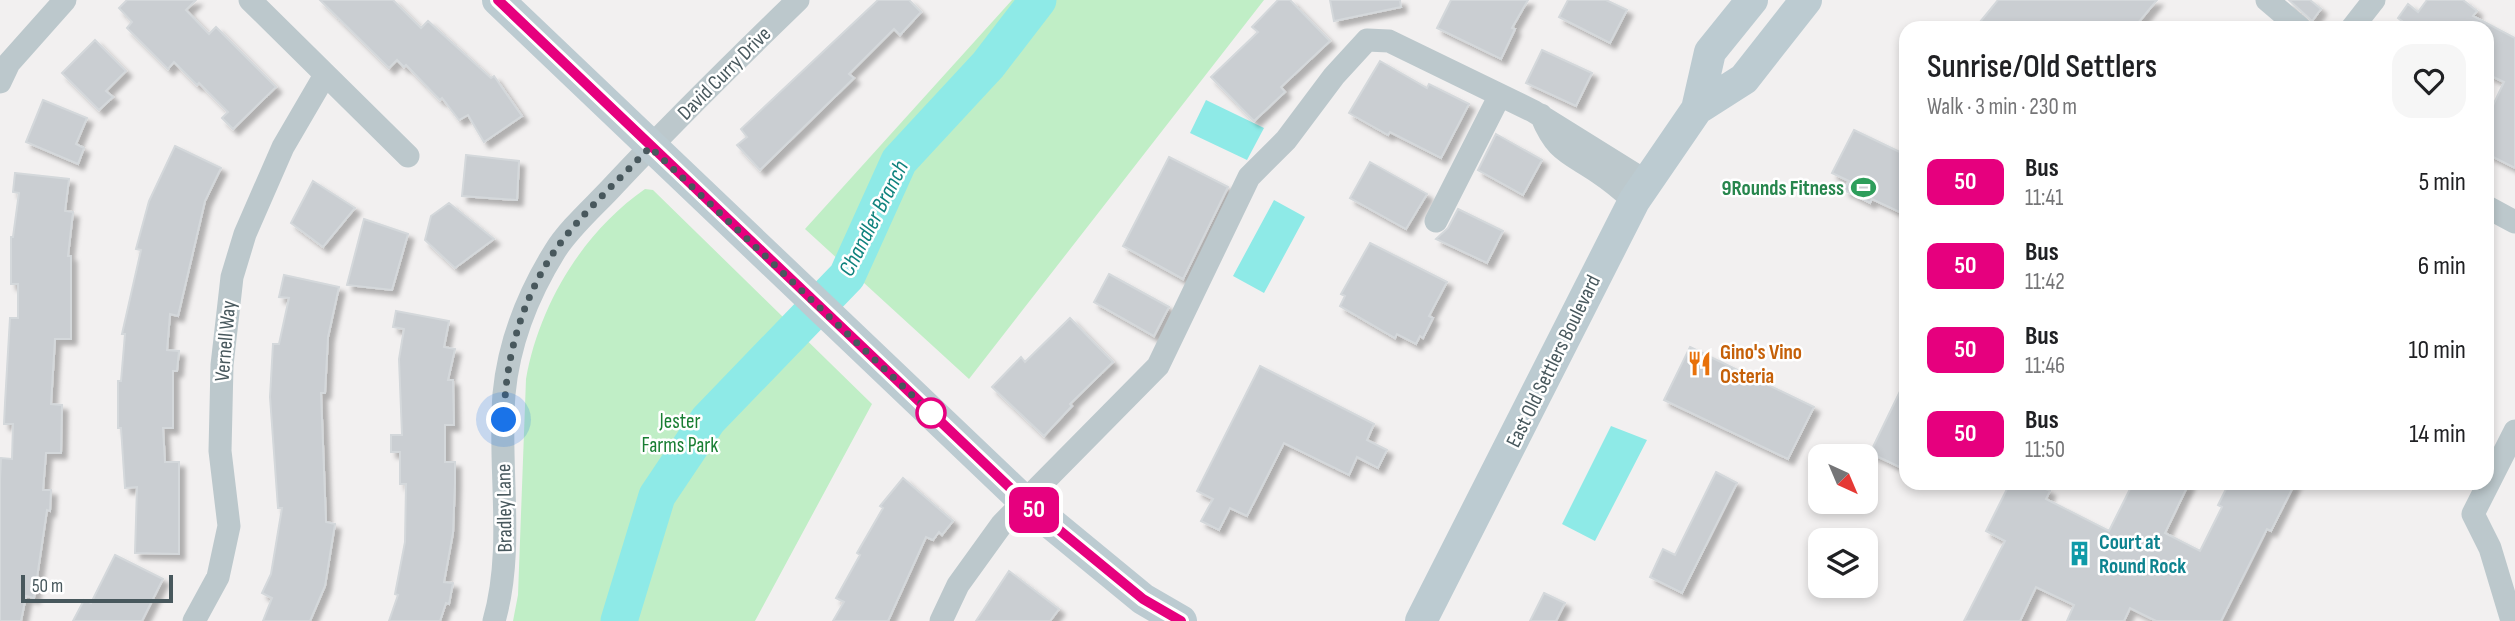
<!DOCTYPE html>
<html lang="en">
<head>
<meta charset="utf-8">
<style>
  :root { --surface:#fff; --page:#f6f6f6; --text:#202124; --muted:#757577 }
  body { margin:0; font-family:"Sofia Sans Condensed",sans-serif; background:var(--page); color:var(--text); height:100vh; display:flex; flex-direction:column; font-size:26px; white-space:nowrap }
  * { box-sizing:border-box; margin:0 }
  p { font-size:23px; color:var(--muted) }
  .icon { flex:none; width:38px; height:38px; fill:none; stroke:currentColor; stroke-width:2; stroke-linecap:round; stroke-linejoin:round }
  .map { position:relative; flex:1; overflow:hidden }
  .side { position:absolute; left:1899px; top:21px; width:595px; height:469px; display:flex; flex-direction:column; background:var(--surface); border-radius:21px; box-shadow:0 4px 10px #0003 }
  .side>* { flex:none }
  .badge { padding:0 14px; border-radius:10px; font-size:24px; line-height:46px }
  .needle { width:46px; rotate:136deg }
  .tools { position:absolute; left:1808px; top:444px; display:grid; gap:14px }
  .tools a { display:grid; place-items:center; width:70px; height:70px; border-radius:14px; background:var(--surface); box-shadow:0 4px 10px #0003; font-size:35px }
  .scale { position:absolute; left:21px; bottom:18px; width:152px; box-sizing:border-box; padding-left:7px; border:4px solid #48585d; border-top:0; font-size:19px; line-height:24px; white-space:nowrap; color:#48585d; -webkit-text-stroke:5px #fff; paint-order:stroke }
  .you { position:absolute; width:35px; height:35px; margin:-18px; border:5px solid #fff; border-radius:50%; background:#1a73e8; box-shadow:0 0 0 10px #1a73e833 }
  .map>.badge { position:absolute; translate:-50% -50%; box-shadow:0 0 0 4px #fff }
  .round { display:grid; place-items:center; flex:none; width:74px; height:74px; border-radius:21px; background:var(--page) }
  .overview { display:flex; align-items:center; justify-content:space-between; height:119px; padding:0 28px }
  h1 { font-size:33px; font-weight:600; line-height:52px }
  ul { padding:0; list-style:none }
  li { display:flex; align-items:center; gap:21px; height:84px; padding:0 28px }
  li div { flex:1 }
  li b { display:block; font-size:26px }
  li em { font-style:normal }
  li .badge { min-width:77px; font-weight:700; text-align:center }
  .map>svg:first-child { display:block }
  .green { fill:#c0eec6 }
  .water { fill:#8eeae7 }
  .lines { fill:none; stroke-linecap:round; stroke-linejoin:round }
  .river { stroke:#8eeae7; stroke-width:37 }
  .building { fill:#caced2; stroke:#d4d8db; stroke-width:2; filter:url(#shadow) }
  .minor { stroke:#bcc8cc; stroke-width:23 }
  .secondary { stroke:#bccbd1; stroke-width:32 }
  .line-casing { stroke:#fff; stroke-width:16 }
  .line { stroke:#e6007e; stroke-width:10 }
  .walk { stroke:#48585d; stroke-width:7; stroke-dasharray:0 12.6 }
  .stop-dot { fill:#fff; stroke:#e6007e; stroke-width:3.5 }
  .labels { text-anchor:middle; stroke-width:5; stroke-linejoin:round; paint-order:stroke }
  .street-label { font-size:21px; fill:#48585d; stroke:#fff }
  .leisure-label { font-size:21px; font-weight:bold; fill:#27864d; stroke:#fff; text-anchor:end }
  .food-label { font-size:21px; font-weight:bold; fill:#c56008; stroke:#fff; text-anchor:start }
  .park-label { font-size:21px; fill:#197e33; stroke:#fff }
  .culture-label { font-size:21px; font-weight:bold; fill:#0d838f; stroke:#fff; text-anchor:start }
  .water-label { font-size:23px; font-style:italic; fill:#10837e; stroke:#fff }
</style>
</head>
<body>
<div class="map">
<svg width="2515" height="621" viewBox="0 0 2515 621">
  <defs>
    <filter id="shadow"><feDropShadow dx="5.5" dy="5.5" stdDeviation="2" flood-color="#0004"/></filter>
  </defs>
  <rect width="100%" height="100%" fill="#f2f0f0"/>
  <path class="green" d="M 1012,0 L 1264,0 L 969,379 L 805,229 Z
    M 645,189 L 653,190 L 872,404 L 755,621 L 513,621 L 518,595 L 526,379 C 539,305 583,232 645,189 Z"/>
  <path class="water" d="M 1206,100 L 1264,128 L 1247,160 L 1190,133 Z
    M 1274,200 L 1305,217 L 1264,293 L 1233,276 Z
    M 1611,426 L 1647,440 L 1595,541 L 1562,524 Z"/>
  <g class="lines">
    <path class="river" d="M 619,621 L 657,496 L 708,420 L 847,276 L 899,161 L 988,65 L 1038,0"/>
  </g>
  <path class="building" d="M 127,0 L 196,0 L 186,10 L 209,34 L 216,27 L 276,87 L 233,129 L 222,118 L 228,112 L 199,83 L 197,85 L 174,62 L 168,69 L 127,28 L 132,22 L 119,8 Z
    M 320,0 L 393,0 L 421,28 L 428,21 L 491,78 L 494,76 L 522,116 L 484,142 L 468,115 L 459,120 L 442,98 L 440,100 L 406,65 L 404,67 L 397,60 L 389,68 Z
    M 878,0 L 909,0 L 921,12 L 900,35 L 894,29 L 849,74 L 854,78 L 760,170 L 737,145 L 747,137 L 741,129 Z
    M 1278,0 L 1290,0 L 1330,41 L 1281,87 L 1285,92 L 1254,121 L 1211,77 L 1258,32 L 1252,27 Z
    M 1330,0 L 1400,0 L 1401,7 L 1334,21 Z
    M 1451,0 L 1528,0 L 1512,28 L 1515,29 L 1501,59 L 1437,28 Z
    M 1568,0 L 1606,0 L 1627,10 L 1610,43 L 1559,17 Z
    M 1998,0 L 2157,0 L 2134,28 L 1975,28 Z
    M 2289,0 L 2310,0 L 2321,9 L 2312,21 Z
    M 2427,0 L 2463,0 L 2477,11 L 2473,16 L 2515,38 L 2515,168 L 2487,154 L 2487,118 L 2504,82 L 2487,74 L 2487,28 L 2405,28 L 2407,25 L 2398,18 L 2408,4 L 2418,12 Z
    M 95,40 L 126,71 L 106,91 L 113,97 L 99,110 L 62,73 Z
    M 1542,50 L 1592,73 L 1576,106 L 1526,83 Z
    M 1380,61 L 1427,88 L 1429,84 L 1469,104 L 1441,158 L 1390,132 L 1388,135 L 1349,113 Z
    M 43,100 L 87,118 L 76,144 L 84,148 L 78,164 L 26,142 Z
    M 1854,130 L 1906,155 L 1906,215 L 1872,199 L 1870,203 L 1844,190 L 1849,181 L 1832,173 Z
    M 1496,134 L 1542,160 L 1523,195 L 1478,170 Z
    M 175,146 L 221,168 L 205,201 L 178,316 L 170,314 L 167,350 L 179,351 L 177,371 L 173,371 L 173,428 L 163,428 L 165,462 L 179,462 L 179,554 L 135,553 L 137,487 L 125,488 L 121,428 L 118,428 L 118,381 L 121,381 L 125,334 L 122,334 L 141,250 L 136,249 L 149,201 Z
    M 466,155 L 519,161 L 517,200 L 462,196 Z
    M 1169,157 L 1228,187 L 1183,279 L 1123,246 Z
    M 1370,162 L 1427,194 L 1406,229 L 1350,198 Z
    M 15,173 L 69,179 L 65,211 L 73,212 L 68,256 L 71,256 L 71,339 L 55,339 L 51,404 L 62,405 L 61,453 L 46,453 L 43,490 L 51,490 L 50,511 L 47,510 L 34,598 L 26,596 L 21,621 L 0,621 L 0,479 L 1,458 L 12,459 L 13,424 L 4,424 L 5,403 L 10,318 L 18,318 L 18,284 L 11,284 L 11,237 L 13,237 L 19,193 L 13,192 Z
    M 313,181 L 355,208 L 323,247 L 291,223 Z
    M 449,203 L 494,239 L 455,268 L 425,240 L 431,216 Z
    M 1458,209 L 1503,231 L 1487,263 L 1436,239 L 1448,228 Z
    M 364,219 L 408,234 L 392,290 L 347,285 Z
    M 1370,243 L 1447,282 L 1429,316 L 1433,318 L 1423,338 L 1420,336 L 1416,344 L 1397,334 L 1395,338 L 1340,306 L 1345,296 L 1341,294 Z
    M 1109,274 L 1169,307 L 1154,336 L 1094,302 Z
    M 284,275 L 339,287 L 328,337 L 325,393 L 321,393 L 326,522 L 335,524 L 325,586 L 310,621 L 263,621 L 272,598 L 262,593 L 271,574 L 282,508 L 278,508 L 270,397 L 273,344 L 279,344 L 289,298 L 279,297 Z
    M 396,311 L 449,321 L 444,347 L 455,349 L 448,380 L 453,380 L 454,425 L 445,425 L 445,462 L 455,462 L 455,483 L 453,533 L 444,582 L 453,583 L 449,604 L 446,603 L 440,621 L 389,621 L 398,595 L 395,594 L 405,542 L 406,484 L 400,484 L 400,452 L 391,452 L 391,435 L 402,435 L 399,359 L 404,329 L 393,327 Z
    M 1070,318 L 1113,362 L 1070,404 L 1072,406 L 1044,436 L 992,387 L 1021,357 L 1025,362 Z
    M 1690,347 L 1814,407 L 1788,459 L 1664,400 Z
    M 1260,366 L 1374,424 L 1367,440 L 1387,450 L 1378,468 L 1357,457 L 1349,475 L 1284,443 L 1247,516 L 1230,508 L 1219,530 L 1201,521 L 1213,499 L 1197,491 Z
    M 1906,379 L 1906,470 L 1870,453 Z
    M 1716,472 L 1737,483 L 1682,593 L 1650,577 L 1663,549 L 1675,555 Z
    M 903,478 L 953,521 L 942,535 L 939,532 L 933,540 L 926,537 L 888,621 L 833,621 L 844,602 L 836,598 L 860,555 L 857,553 L 883,508 L 880,506 Z
    M 2010,483 L 2035,483 L 2050,491 L 2046,499 L 2109,531 L 2133,483 L 2189,483 L 2165,533 L 2200,551 L 2222,507 L 2218,505 L 2229,483 L 2295,483 L 2271,531 L 2267,529 L 2221,621 L 2156,621 L 2130,608 L 2124,621 L 2067,621 L 2074,605 L 2036,587 L 2020,621 L 1964,621 L 2005,541 L 1986,531 Z
    M 115,555 L 163,579 L 142,621 L 73,621 L 84,600 L 91,603 Z
    M 1009,571 L 1059,609 L 1050,621 L 976,621 Z
    M 1544,593 L 1565,603 L 1556,621 L 1530,621 Z"/>
  <g class="lines">
    <path class="minor" d="M 250,0 L 408,156
      M 2267,0 L 2300,28
      M 2352,28 L 2374,0
      M 0,82 L 9,63 L 65,0
      M 1541,115 C 1556,152 1568,152 1599,173 C 1611,181 1623,191 1634,201
      M 2487,207 L 2515,222
      M 1436,221 L 1500,95
      M 194,621 L 218,577 L 229,526 L 220,451 L 222,365 L 232,277 L 245,234 L 283,147 L 325,75
      M 494,621 C 515,547 498,470 504,394 C 509,342 527,296 555,251 C 570,227 596,205 615,184 C 674,121 736,60 798,0
      M 941,621 L 958,585 L 1002,524 L 1158,366 L 1249,177 L 1286,140 L 1334,76 L 1367,40 L 1389,41 L 1533,111 L 1647,182
      M 2512,621 L 2490,548 L 2473,514 L 2515,431"/>
    <path class="secondary" d="M 498,0 L 1025,502 L 1143,599 L 1181,621
      M 1697,109 L 1710,52 L 1752,0
      M 1421,621 L 1634,201 L 1697,109 L 1744,79 L 1806,0"/>
  </g>
  <g class="lines">
    <defs>
      <path id="line" d="M 498,0 L 1025,502 L 1143,599 L 1181,621"/>
    </defs>
    <use href="#line" class="line-casing"/>
    <use href="#line" class="line"/>
    <path class="walk" d="M 504,420 C 505,359 521,300 556,249 C 580,215 621,178 650,147 L 931,413"/>
  </g>
  <defs>
    <symbol id="stadium-bare" viewBox="-9 -9 18 18"><path d="M0-5a6.5 5 0 1 0 0 10a6.5 5 0 1 0 0-10ZM-3.5-1.8h7v3.6h-7Z" fill="#2e9e5b" stroke="#fff" stroke-width="2.5" paint-order="stroke"/></symbol>
    <symbol id="restaurant-bare" viewBox="-9 -9 18 18"><path d="M-5-6h1v4h1v-4h1v4h1v-4h1v5L-1.5 .5V6h-2V.5L-5-1ZM5-6V6H3V1.5H1.5Q1.5-4 5-6Z" fill="#e8710a" stroke="#fff" stroke-width="2.5" paint-order="stroke"/></symbol>
    <symbol id="building-bare" viewBox="-9 -9 18 18"><path d="M-4-6H4V6H1V3H-1V6H-4ZM-2.5-4.3h1.7v1.8h-1.7ZM.8-4.3h1.7v1.8H.8ZM-2.5-1h1.7V.8h-1.7ZM.8-1h1.7V.8H.8Z" fill="#0f9aa8" stroke="#fff" stroke-width="2.5" paint-order="stroke"/></symbol>
  </defs>
  <g fill-rule="evenodd">
    <use href="#stadium-bare" x="1846" y="170" width="35" height="35"/>
    <use href="#restaurant-bare" x="1682" y="346" width="35" height="35"/>
    <use href="#building-bare" x="2062" y="536" width="35" height="35"/>
  </g>
  <circle class="stop-dot" cx="931" cy="413" r="14"/>
  <g class="labels">
    <g class="street-label">
      <text transform="translate(724 73) rotate(-45)" y="7">David Curry Drive</text>
      <text transform="translate(225 341) rotate(-85)" y="7">Vernell Way</text>
      <text transform="translate(1553 361) rotate(-64)" y="7">East Old Settlers Boulevard</text>
      <text transform="translate(504 508) rotate(-91)" y="7">Bradley Lane</text>
    </g>
    <g class="leisure-label">
      <text x="1844" y="195">9Rounds Fitness</text>
    </g>
    <g class="food-label">
      <text x="1720" y="359">Gino's Vino<tspan x="1720" dy="24">Osteria</tspan></text>
    </g>
    <g class="park-label">
      <text x="680" y="428">Jester<tspan x="680" dy="24">Farms Park</tspan></text>
    </g>
    <g class="culture-label">
      <text x="2099" y="549">Court at<tspan x="2099" dy="24">Round Rock</tspan></text>
    </g>
    <g class="water-label">
      <text transform="translate(873 218) rotate(-63)" y="8">Chandler Branch</text>
    </g>
  </g>
</svg>
<div class="tools">
<a><svg class="needle" viewBox="-14 -14 28 28"><path d="M0-13l5 13h-10z" fill="#e53935"/><path d="M0 13l5-13h-10z" fill="#757577"/></svg></a>
<a><svg class="icon" aria-label="layers" viewBox="0 0 24 24"><path d="M12 4l9 5-9 5-9-5zM3 14l9 5 9-5"/></svg></a>
</div>
<div class="scale">50 m</div>
<div class="you" style="left:504px;top:420px"></div>
<b class="badge" style="left:1034px;top:510px;background:#e6007e;color:#fff">50</b>
<section class="side">
<div class="overview"><div><h1>Sunrise/Old Settlers</h1><p>Walk · 3 min · 230 m</p></div><a class="round"><svg class="icon" aria-label="heart" viewBox="0 0 24 24"><path d="M12 20l-8-8c-3-5 5-10 8-4 3-6 11-1 8 4z"/></svg></a></div>
<ul>
<li><span class="badge" style="background:#e6007e;color:#fff">50</span><div><b>Bus</b><p>11:41</p></div><em>5 min</em></li>
<li><span class="badge" style="background:#e6007e;color:#fff">50</span><div><b>Bus</b><p>11:42</p></div><em>6 min</em></li>
<li><span class="badge" style="background:#e6007e;color:#fff">50</span><div><b>Bus</b><p>11:46</p></div><em>10 min</em></li>
<li><span class="badge" style="background:#e6007e;color:#fff">50</span><div><b>Bus</b><p>11:50</p></div><em>14 min</em></li>
</ul>
</section>
</div>
</body>
</html>
